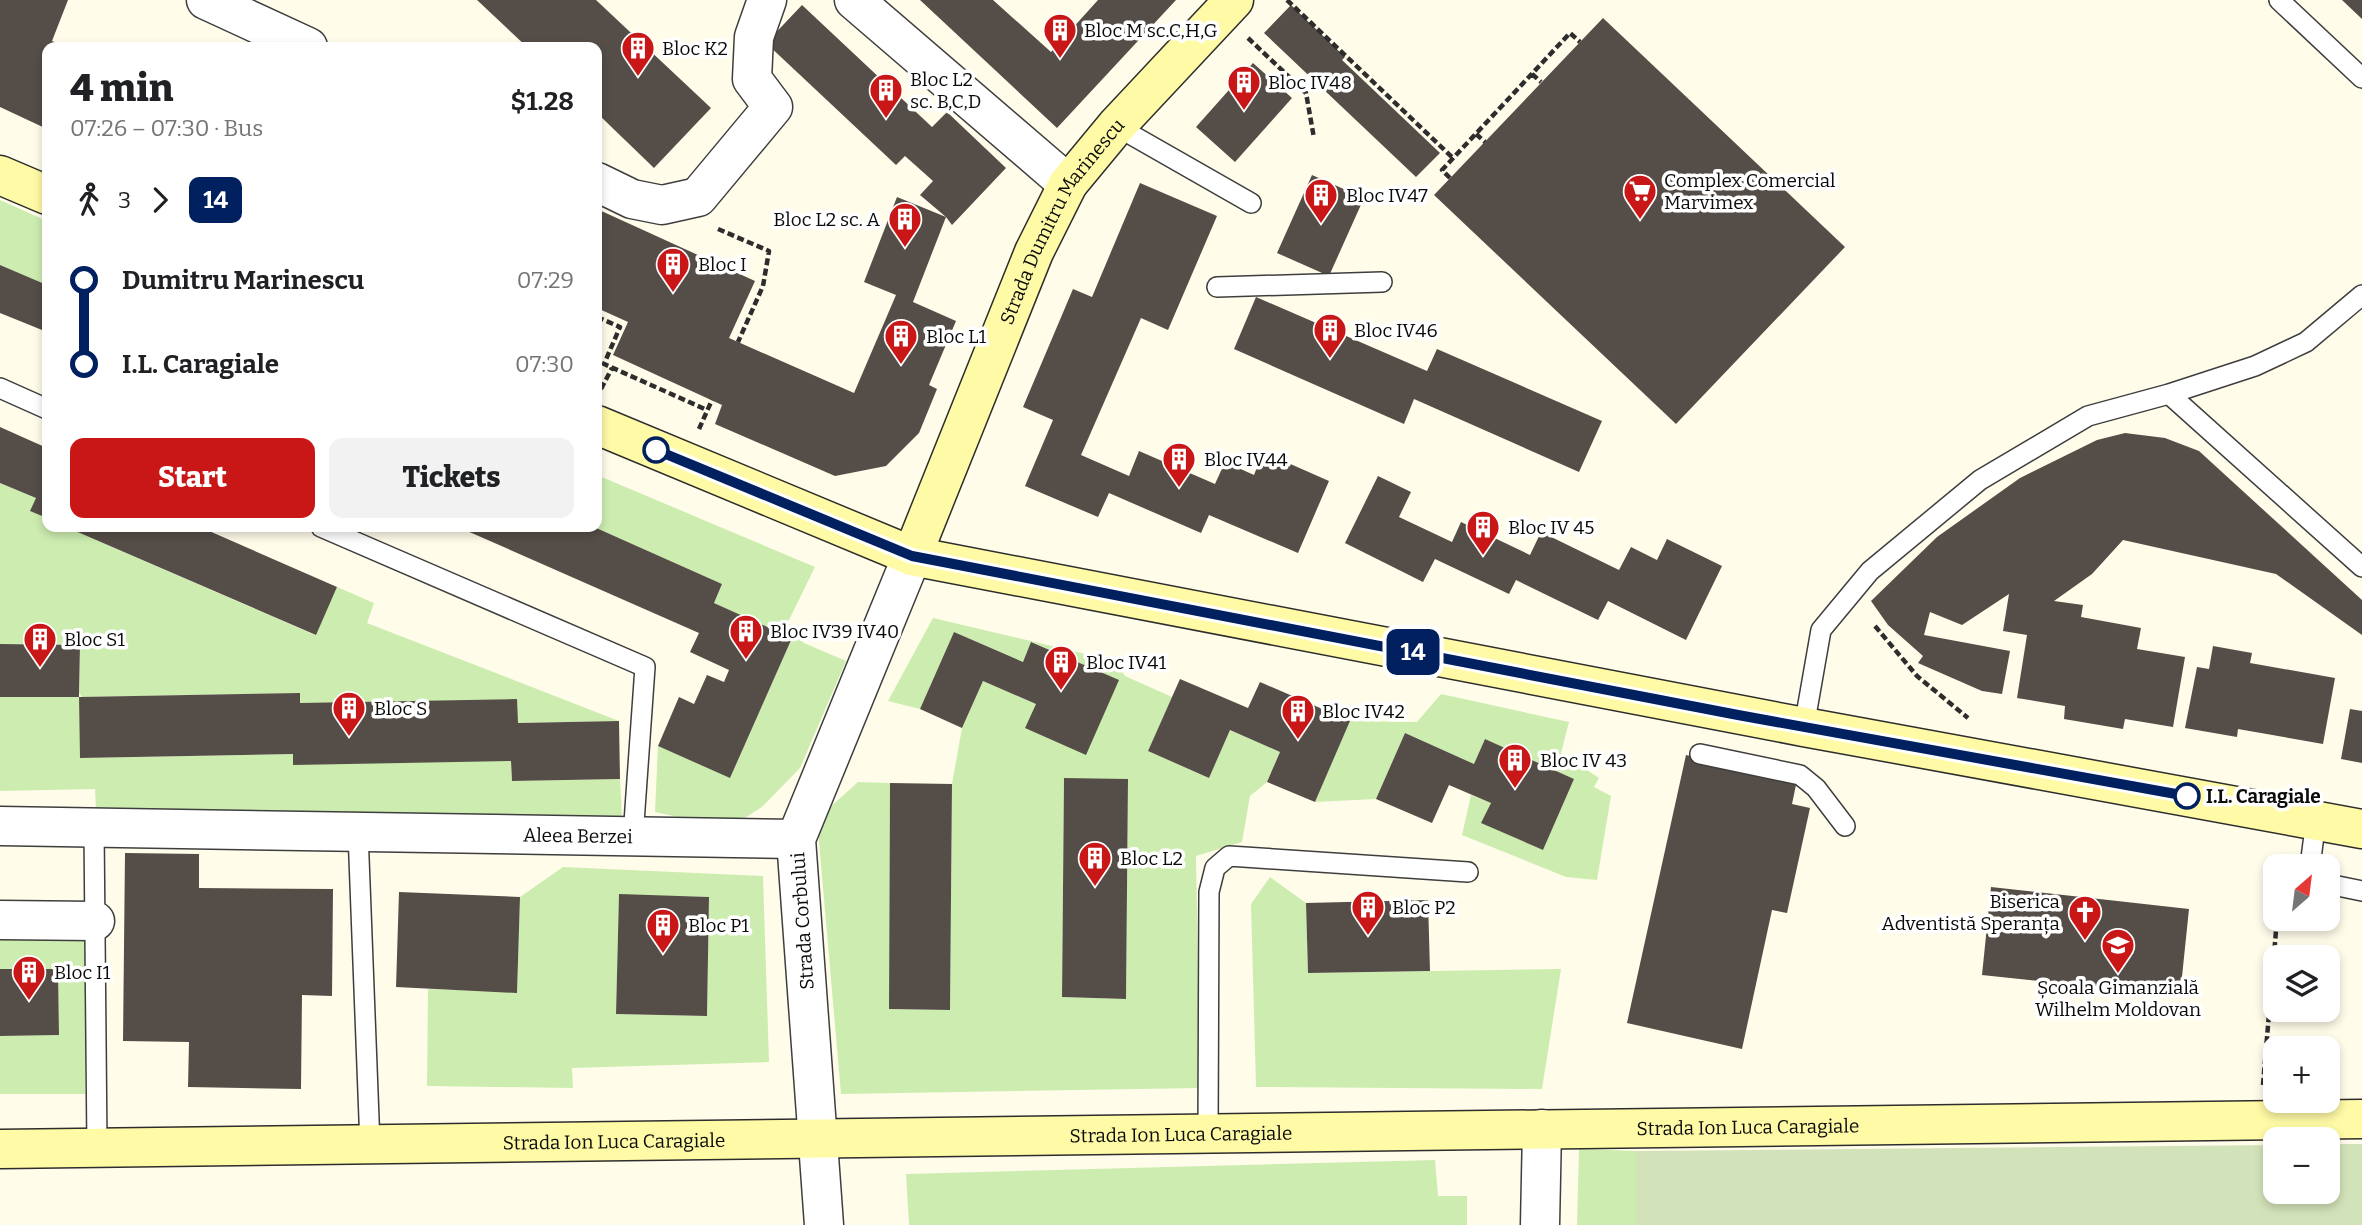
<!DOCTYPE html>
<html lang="en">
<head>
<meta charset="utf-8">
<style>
  :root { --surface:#fff; --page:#f2f2f2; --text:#202124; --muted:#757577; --accent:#c91616 }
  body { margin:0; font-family:Bitter,serif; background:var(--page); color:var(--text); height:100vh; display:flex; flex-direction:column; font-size:26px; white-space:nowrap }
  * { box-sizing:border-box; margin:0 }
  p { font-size:23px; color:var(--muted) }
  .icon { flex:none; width:38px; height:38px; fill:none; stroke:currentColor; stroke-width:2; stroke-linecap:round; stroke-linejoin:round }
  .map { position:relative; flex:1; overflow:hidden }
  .panel { position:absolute; left:42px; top:42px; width:560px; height:490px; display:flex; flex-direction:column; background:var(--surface); border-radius:14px; box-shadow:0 4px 10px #0003 }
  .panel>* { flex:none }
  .badge { padding:0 14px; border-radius:10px; font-size:24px; line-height:46px }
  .needle { width:46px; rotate:28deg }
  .buttons { position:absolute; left:2263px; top:854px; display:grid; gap:14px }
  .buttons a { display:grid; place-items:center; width:77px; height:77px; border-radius:14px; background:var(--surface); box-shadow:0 4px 10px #0003; font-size:35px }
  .map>.badge { position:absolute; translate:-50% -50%; box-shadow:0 0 0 4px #fff }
  .legs { display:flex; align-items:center; gap:10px; height:77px; padding:0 28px; font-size:23px }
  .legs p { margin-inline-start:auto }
  .summary { display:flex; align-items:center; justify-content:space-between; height:119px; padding:0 28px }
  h1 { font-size:38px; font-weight:800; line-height:52px }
  .button { display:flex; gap:14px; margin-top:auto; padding:14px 28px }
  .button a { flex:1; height:80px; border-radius:14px; background:var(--accent); color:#fff; font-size:28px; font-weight:800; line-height:80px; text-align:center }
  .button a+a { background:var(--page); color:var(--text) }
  ul { padding:0 28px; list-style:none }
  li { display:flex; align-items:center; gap:24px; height:84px; font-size:26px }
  li i { display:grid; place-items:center; width:10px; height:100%; margin:0 9px; background:currentColor }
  li i::after { content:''; width:18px; height:18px; margin:-9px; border:5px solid; border-radius:50%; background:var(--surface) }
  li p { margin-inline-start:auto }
  li:first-child i { background:linear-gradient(#0000 50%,currentColor 0) }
  li:last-child i { background:linear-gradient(currentColor 50%,#0000 0) }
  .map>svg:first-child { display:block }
  .green { fill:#cdedb0; fill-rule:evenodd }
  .cemetery { fill:#d3e3b9 }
  .building { fill:#554d47 }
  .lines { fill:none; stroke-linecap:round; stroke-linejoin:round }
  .lane-casing { stroke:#3e3e3e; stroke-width:22 }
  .street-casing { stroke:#3e3e3e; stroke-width:41 }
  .secondary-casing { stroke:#2d2d2d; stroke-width:41 }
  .path { stroke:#2d2d2d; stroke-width:4.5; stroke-dasharray:7 3.5; stroke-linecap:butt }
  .lane { stroke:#fff; stroke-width:19 }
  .street { stroke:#fff; stroke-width:38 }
  .secondary { stroke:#fffaa5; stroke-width:38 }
  .line-1-casing { stroke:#fff; stroke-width:16 }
  .line-1 { stroke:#002060; stroke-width:10 }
  .stop-1-dot { fill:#fff; stroke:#002060; stroke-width:3.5 }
  .labels { text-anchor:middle; stroke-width:7; stroke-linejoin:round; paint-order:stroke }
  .poi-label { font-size:19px; fill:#0b0b0b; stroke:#fff; text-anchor:start }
  .street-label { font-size:19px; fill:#0b0b0b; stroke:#fff }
  .stop-label { font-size:19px; font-weight:bold; fill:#0b0b0b; stroke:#fff; text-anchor:start }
</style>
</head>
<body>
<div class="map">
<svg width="2362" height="1225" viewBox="0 0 2362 1225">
  <rect width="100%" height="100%" fill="#fffcea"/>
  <path class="green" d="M 0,200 L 47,221 L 47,285 L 0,265 Z
    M 597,475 L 815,567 L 788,622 L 804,643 L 846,661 L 800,768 L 762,807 L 729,828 L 655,812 L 658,746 L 730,777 L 792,638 L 714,603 L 722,584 L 594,527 L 597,527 Z
    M 0,483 L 36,498 L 31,511 L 47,518 L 47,527 L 66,527 L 315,635 L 337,587 L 374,603 L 367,623 L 619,721 L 518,723 L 300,703 L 299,693 L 82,697 L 79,693 L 80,645 L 0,644 Z
    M 933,618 L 1115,661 L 1125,676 L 1172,697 L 1148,751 L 1209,778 L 1230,730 L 1280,752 L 1267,782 L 1250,796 L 1242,842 L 1196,856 L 1200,1088 L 841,1094 L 817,819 L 858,782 L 890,783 L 889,1009 L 950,1010 L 952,784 L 962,728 L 983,681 L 1036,704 L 1025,728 L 1118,681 L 1032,642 L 1023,662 L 954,632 L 920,709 L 888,701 ZM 1064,779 L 1128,779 L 1126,999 L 1062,997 Z
    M 1441,694 L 1569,722 L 1561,753 L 1599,778 L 1594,787 L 1611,796 L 1597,880 L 1566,877 L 1462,835 L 1471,795 L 1491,803 L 1482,823 L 1543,850 L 1574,779 L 1485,739 L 1474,764 L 1405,733 L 1376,799 L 1315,802 L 1350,721 L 1417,722 Z
    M 0,697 L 79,697 L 81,758 L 293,754 L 511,761 L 512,781 L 620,779 L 622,818 L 96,810 L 95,789 L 0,791 Z
    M 563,867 L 763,876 L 769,1062 L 572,1068 L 573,1088 L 427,1086 L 428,989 L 517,992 L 520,897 ZM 619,895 L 709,897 L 707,1016 L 616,1014 Z
    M 1270,877 L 1306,903 L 1308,973 L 1561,969 L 1542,1089 L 1256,1087 L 1251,904 Z
    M 0,933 L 88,935 L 85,1094 L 0,1094 L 0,1036 L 59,1035 L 58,969 L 0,969 Z
    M 1579,1149 L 1636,1151 L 1636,1225 L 1577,1225 Z
    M 1435,1160 L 1438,1196 L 1467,1196 L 1467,1225 L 909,1225 L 906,1174 Z"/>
  <path class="cemetery" d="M 2328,1144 L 2362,1144 L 2362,1225 L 1636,1225 L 1636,1151 L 2275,1145 L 2275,1192 L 2328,1192 Z"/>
  <path class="building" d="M 0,0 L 68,0 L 52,41 L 66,47 L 47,47 L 47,129 L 0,107 Z
    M 477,0 L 596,0 L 711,108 L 654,168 L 597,113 L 597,47 L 527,47 Z
    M 920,0 L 993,0 L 1051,52 L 1098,0 L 1176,0 L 1057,128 Z
    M 2342,0 L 2362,0 L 2362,19 Z
    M 802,5 L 932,127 L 947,112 L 1006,168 L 952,225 L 946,217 L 913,302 L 956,321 L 929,385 L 937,389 L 919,433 L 886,466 L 835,476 L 715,424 L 722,405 L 613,355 L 628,322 L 597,308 L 597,209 L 755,281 L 729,338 L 854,393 L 896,295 L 864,282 L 897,197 L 946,217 L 920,195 L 933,181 L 905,156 L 896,165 L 766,43 Z
    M 1291,5 L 1345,57 L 1342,60 L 1440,153 L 1416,177 L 1264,33 Z
    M 1603,18 L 1845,247 L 1676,424 L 1434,195 Z
    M 1253,63 L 1292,98 L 1235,162 L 1196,127 Z
    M 1312,175 L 1364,198 L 1329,276 L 1277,253 Z
    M 1140,183 L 1217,216 L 1168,330 L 1141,318 L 1081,455 L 1129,476 L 1139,451 L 1215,484 L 1225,462 L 1254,475 L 1263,452 L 1329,481 L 1298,553 L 1209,515 L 1201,533 L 1109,493 L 1098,517 L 1025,486 L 1053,420 L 1023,407 L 1073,289 L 1092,297 Z
    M 0,265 L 47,285 L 47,332 L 0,313 Z
    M 1256,297 L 1427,371 L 1437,349 L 1602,421 L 1579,472 L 1414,399 L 1404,424 L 1234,349 Z
    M 0,427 L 47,448 L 47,518 L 30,511 L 36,498 L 0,483 Z
    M 2125,433 L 2165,438 L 2199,451 L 2362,600 L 2362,635 L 2276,574 L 2123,540 L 2092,574 L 2054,601 L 2083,605 L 2081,617 L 2141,628 L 2137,649 L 2185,657 L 2173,727 L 2125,719 L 2123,729 L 2064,719 L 2065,706 L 2017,698 L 2027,635 L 2003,631 L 2009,594 L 1962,625 L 1930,612 L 1924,635 L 2010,651 L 2002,694 L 1982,691 L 1918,663 L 1923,656 L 1888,625 L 1871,601 L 1937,537 L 2020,478 L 2097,440 Z
    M 1378,476 L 1411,492 L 1399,517 L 1452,542 L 1461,522 L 1530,555 L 1541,532 L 1619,570 L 1631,547 L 1657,560 L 1667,539 L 1722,566 L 1686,640 L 1608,601 L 1598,620 L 1516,580 L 1509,594 L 1435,559 L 1423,582 L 1345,543 Z
    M 66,527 L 200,527 L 337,587 L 316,635 Z
    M 458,527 L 594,527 L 722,584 L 714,603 L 792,638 L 730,778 L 658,746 L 679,697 L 694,704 L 707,675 L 724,682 L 729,670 L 690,652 L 699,633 Z
    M 954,632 L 1023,662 L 1031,642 L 1119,680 L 1086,755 L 1025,728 L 1036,704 L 983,681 L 962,728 L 920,709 Z
    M 0,644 L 80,645 L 79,693 L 79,697 L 300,693 L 300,703 L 517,699 L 518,723 L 619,721 L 620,779 L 512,781 L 511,761 L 293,765 L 293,754 L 80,758 L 79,697 L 0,697 Z
    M 2213,646 L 2252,653 L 2250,663 L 2335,678 L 2323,744 L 2238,729 L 2237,737 L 2185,728 L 2197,667 L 2209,669 Z
    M 1180,679 L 1248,708 L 1260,682 L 1350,721 L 1315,802 L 1267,782 L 1280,752 L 1230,730 L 1209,778 L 1148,751 Z
    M 2350,709 L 2362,711 L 2362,763 L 2341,759 Z
    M 1405,733 L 1474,764 L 1485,739 L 1574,779 L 1543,850 L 1481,823 L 1491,803 L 1449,785 L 1432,823 L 1376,799 Z
    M 1686,755 L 1797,780 L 1792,804 L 1810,808 L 1787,913 L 1772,910 L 1742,1049 L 1627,1023 Z
    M 1064,778 L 1128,779 L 1126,999 L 1062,997 Z
    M 890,783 L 952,784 L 950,1010 L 889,1009 Z
    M 125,853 L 199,854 L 199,888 L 333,889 L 332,996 L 302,995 L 301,1089 L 188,1087 L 189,1042 L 123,1041 Z
    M 1991,887 L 2189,909 L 2180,996 L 1982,975 Z
    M 399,892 L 520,897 L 517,993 L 396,987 Z
    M 619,894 L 709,897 L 707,1016 L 616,1014 Z
    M 1428,900 L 1430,971 L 1308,973 L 1306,903 Z
    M 0,969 L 58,969 L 59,1035 L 0,1036 Z"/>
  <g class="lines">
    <defs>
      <path id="lane" d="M 2279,0 L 2362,78
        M 1116,126 L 1251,203
        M 1217,287 L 1382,282
        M 0,388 L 47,409
        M 2169,394 L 2362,567
        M 321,527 L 645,667 L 633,837
        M 1804,727 L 1821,630 L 1870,571 L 1980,480 L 2088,416 L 2169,394 L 2255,366 L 2306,342 L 2362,295
        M 1700,754 L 1800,775 L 1816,788 L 1845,826
        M 94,829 L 97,1148
        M 358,832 L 370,1145
        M 2310,866 L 2316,820
        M 2328,884 L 2362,891
        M 1208,1134 L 1209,892 L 1215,868 L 1229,856 L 1468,872"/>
      <g id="street">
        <path d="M 206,0 L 308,47"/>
        <path d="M 854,0 L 1068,184"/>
        <path d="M 597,182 L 632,199 L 662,205 L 698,197 L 773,107 L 752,79 L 754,37 L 767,0"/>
        <path id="s1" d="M 0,826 L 796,839"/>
        <path d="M 0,920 L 95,921"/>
        <path d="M 824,1225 L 796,839 L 912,556"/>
        <path d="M 1540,1225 L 1542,1129"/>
      </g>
      <g id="secondary">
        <path d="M 0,175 L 47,195"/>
        <path d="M 597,425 L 912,556 L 1804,727 L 2362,829"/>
        <path id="s2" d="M 912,556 L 1034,252 L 1068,184 L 1116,126 L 1234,0"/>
        <path id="s3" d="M 0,1149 L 2362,1119"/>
      </g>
    </defs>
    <use href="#lane" class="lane-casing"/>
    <use href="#street" class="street-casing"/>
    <use href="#secondary" class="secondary-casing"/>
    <path class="path" d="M 1287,0 L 1453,158
      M 1248,38 L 1306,93 L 1314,138
      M 1532,74 L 1541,82
      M 1476,134 L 1485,142
      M 1450,178 L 1442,170 L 1570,33 L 1580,42
      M 718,229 L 769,251 L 763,286 L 738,342
      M 597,317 L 620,327 L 604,364 L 707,410
      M 601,389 L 612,368
      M 699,429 L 712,400
      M 1875,626 L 1917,676 L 1968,718
      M 2263,1085 L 2277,919"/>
    <use href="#lane" class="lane"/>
    <use href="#street" class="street"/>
    <use href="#secondary" class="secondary"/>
  </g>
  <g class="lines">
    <defs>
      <path id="line-1" d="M 656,450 L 912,556 L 1738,715 L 2187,796"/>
    </defs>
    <use href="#line-1" class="line-1-casing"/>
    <use href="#line-1" class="line-1"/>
  </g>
  <defs>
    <symbol id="building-pin" viewBox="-11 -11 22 30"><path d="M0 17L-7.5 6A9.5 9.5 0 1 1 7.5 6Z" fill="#c91616" stroke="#fff"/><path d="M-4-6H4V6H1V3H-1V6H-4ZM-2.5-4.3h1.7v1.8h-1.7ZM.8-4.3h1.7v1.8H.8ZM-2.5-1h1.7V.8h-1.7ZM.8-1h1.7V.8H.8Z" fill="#fff"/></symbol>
    <symbol id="supermarket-pin" viewBox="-11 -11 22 30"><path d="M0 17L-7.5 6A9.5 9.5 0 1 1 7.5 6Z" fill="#c91616" stroke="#fff"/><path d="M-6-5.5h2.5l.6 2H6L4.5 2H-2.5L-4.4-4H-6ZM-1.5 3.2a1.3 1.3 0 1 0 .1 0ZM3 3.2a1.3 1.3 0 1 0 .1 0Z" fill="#fff"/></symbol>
    <symbol id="church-pin" viewBox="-11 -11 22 30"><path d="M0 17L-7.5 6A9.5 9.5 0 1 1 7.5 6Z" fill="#c91616" stroke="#fff"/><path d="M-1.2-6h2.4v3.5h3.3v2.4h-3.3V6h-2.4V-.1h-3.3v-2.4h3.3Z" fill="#fff"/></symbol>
    <symbol id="school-pin" viewBox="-11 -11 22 30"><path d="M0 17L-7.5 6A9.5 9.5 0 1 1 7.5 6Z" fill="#c91616" stroke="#fff"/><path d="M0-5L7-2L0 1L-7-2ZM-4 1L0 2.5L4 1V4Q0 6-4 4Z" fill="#fff"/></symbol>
  </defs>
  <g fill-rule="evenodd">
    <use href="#building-pin" x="1041" y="11" width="38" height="52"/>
    <use href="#building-pin" x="619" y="29" width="38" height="52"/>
    <use href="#building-pin" x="1225" y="63" width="38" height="52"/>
    <use href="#building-pin" x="867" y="71" width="38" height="52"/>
    <use href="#supermarket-pin" x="1621" y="172" width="38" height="52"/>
    <use href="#building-pin" x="1302" y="176" width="38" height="52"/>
    <use href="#building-pin" x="886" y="200" width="38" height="52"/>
    <use href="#building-pin" x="654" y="245" width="38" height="52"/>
    <use href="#building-pin" x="1311" y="311" width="38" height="52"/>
    <use href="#building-pin" x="882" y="317" width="38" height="52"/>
    <use href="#building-pin" x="1160" y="440" width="38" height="52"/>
    <use href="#building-pin" x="1464" y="508" width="38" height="52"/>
    <use href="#building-pin" x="727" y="612" width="38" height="52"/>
    <use href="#building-pin" x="21" y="620" width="38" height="52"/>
    <use href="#building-pin" x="1042" y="643" width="38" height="52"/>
    <use href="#building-pin" x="330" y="689" width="38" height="52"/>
    <use href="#building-pin" x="1279" y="692" width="38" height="52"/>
    <use href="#building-pin" x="1496" y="741" width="38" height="52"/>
    <use href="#building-pin" x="1076" y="839" width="38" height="52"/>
    <use href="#building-pin" x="1349" y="888" width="38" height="52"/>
    <use href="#church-pin" x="2066" y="893" width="38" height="52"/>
    <use href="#building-pin" x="644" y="906" width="38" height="52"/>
    <use href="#school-pin" x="2099" y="926" width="38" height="52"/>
    <use href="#building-pin" x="10" y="953" width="38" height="52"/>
  </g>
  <g class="stop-1-dot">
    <circle cx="656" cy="450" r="12"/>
    <circle cx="2187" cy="796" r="12"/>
  </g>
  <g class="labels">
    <g class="poi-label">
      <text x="1084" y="37">Bloc M sc.C,H,G</text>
      <text x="662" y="55">Bloc K2</text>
      <text x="910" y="86">Bloc L2<tspan x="910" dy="22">sc. B,C,D</tspan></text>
      <text x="1268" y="89">Bloc IV48</text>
      <text x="1664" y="187">Complex Comercial<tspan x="1664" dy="22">Marvimex</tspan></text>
      <text x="1346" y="202">Bloc IV47</text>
      <text x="880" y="226" text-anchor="end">Bloc L2 sc. A</text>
      <text x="698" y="271">Bloc I</text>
      <text x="1354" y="337">Bloc IV46</text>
      <text x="926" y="343">Bloc L1</text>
      <text x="1204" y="466">Bloc IV44</text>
      <text x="1508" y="534">Bloc IV 45</text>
      <text x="770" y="638">Bloc IV39 IV40</text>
      <text x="64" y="646">Bloc S1</text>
      <text x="1086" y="669">Bloc IV41</text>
      <text x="374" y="715">Bloc S</text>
      <text x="1322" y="718">Bloc IV42</text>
      <text x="1540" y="767">Bloc IV 43</text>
      <text x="1120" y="865">Bloc L2</text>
      <text x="2060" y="908" text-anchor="end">Biserica<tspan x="2060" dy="22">Adventistă Speranța</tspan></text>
      <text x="1392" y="914">Bloc P2</text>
      <text x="688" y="932">Bloc P1</text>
      <text x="54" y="979">Bloc I1</text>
      <text x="2118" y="994" text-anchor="middle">Școala Gimanzială<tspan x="2118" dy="22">Wilhelm Moldovan</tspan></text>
    </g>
    <g class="street-label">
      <text dy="7" stroke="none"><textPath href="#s2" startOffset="368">Strada Dumitru Marinescu</textPath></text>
      <text dy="7" stroke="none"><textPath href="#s1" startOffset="578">Aleea Berzei</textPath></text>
      <text transform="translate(802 921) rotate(-94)" y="7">Strada Corbului</text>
      <text dy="7" stroke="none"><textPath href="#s3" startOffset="1748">Strada Ion Luca Caragiale</textPath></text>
      <text dy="7" stroke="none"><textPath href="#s3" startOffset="1181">Strada Ion Luca Caragiale</textPath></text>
      <text dy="7" stroke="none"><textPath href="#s3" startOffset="614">Strada Ion Luca Caragiale</textPath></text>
    </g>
    <g class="stop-label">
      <text x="2206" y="803">I.L. Caragiale</text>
    </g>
  </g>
</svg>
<div class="buttons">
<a><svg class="needle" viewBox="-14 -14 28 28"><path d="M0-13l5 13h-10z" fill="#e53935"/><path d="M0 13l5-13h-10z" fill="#757577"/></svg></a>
<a><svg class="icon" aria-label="layers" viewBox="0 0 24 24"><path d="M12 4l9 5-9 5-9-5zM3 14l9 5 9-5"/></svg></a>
<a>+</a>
<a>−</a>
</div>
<b class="badge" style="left:1413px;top:652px;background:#002060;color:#fff">14</b>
<section class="panel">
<div class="summary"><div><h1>4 min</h1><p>07:26 – 07:30 · Bus</p></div><b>$1.28</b></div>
<div class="legs"><svg class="icon" aria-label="walk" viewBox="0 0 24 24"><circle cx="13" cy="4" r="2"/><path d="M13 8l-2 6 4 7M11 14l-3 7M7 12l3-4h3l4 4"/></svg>3<svg class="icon" aria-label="forward" viewBox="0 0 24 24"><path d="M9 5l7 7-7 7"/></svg><b class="badge" style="background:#002060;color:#fff">14</b></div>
<ul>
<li><i style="color:#002060"></i><b>Dumitru Marinescu</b><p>07:29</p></li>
<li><i style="color:#002060"></i><b>I.L. Caragiale</b><p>07:30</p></li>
</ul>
<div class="button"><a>Start</a><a>Tickets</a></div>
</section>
</div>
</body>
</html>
